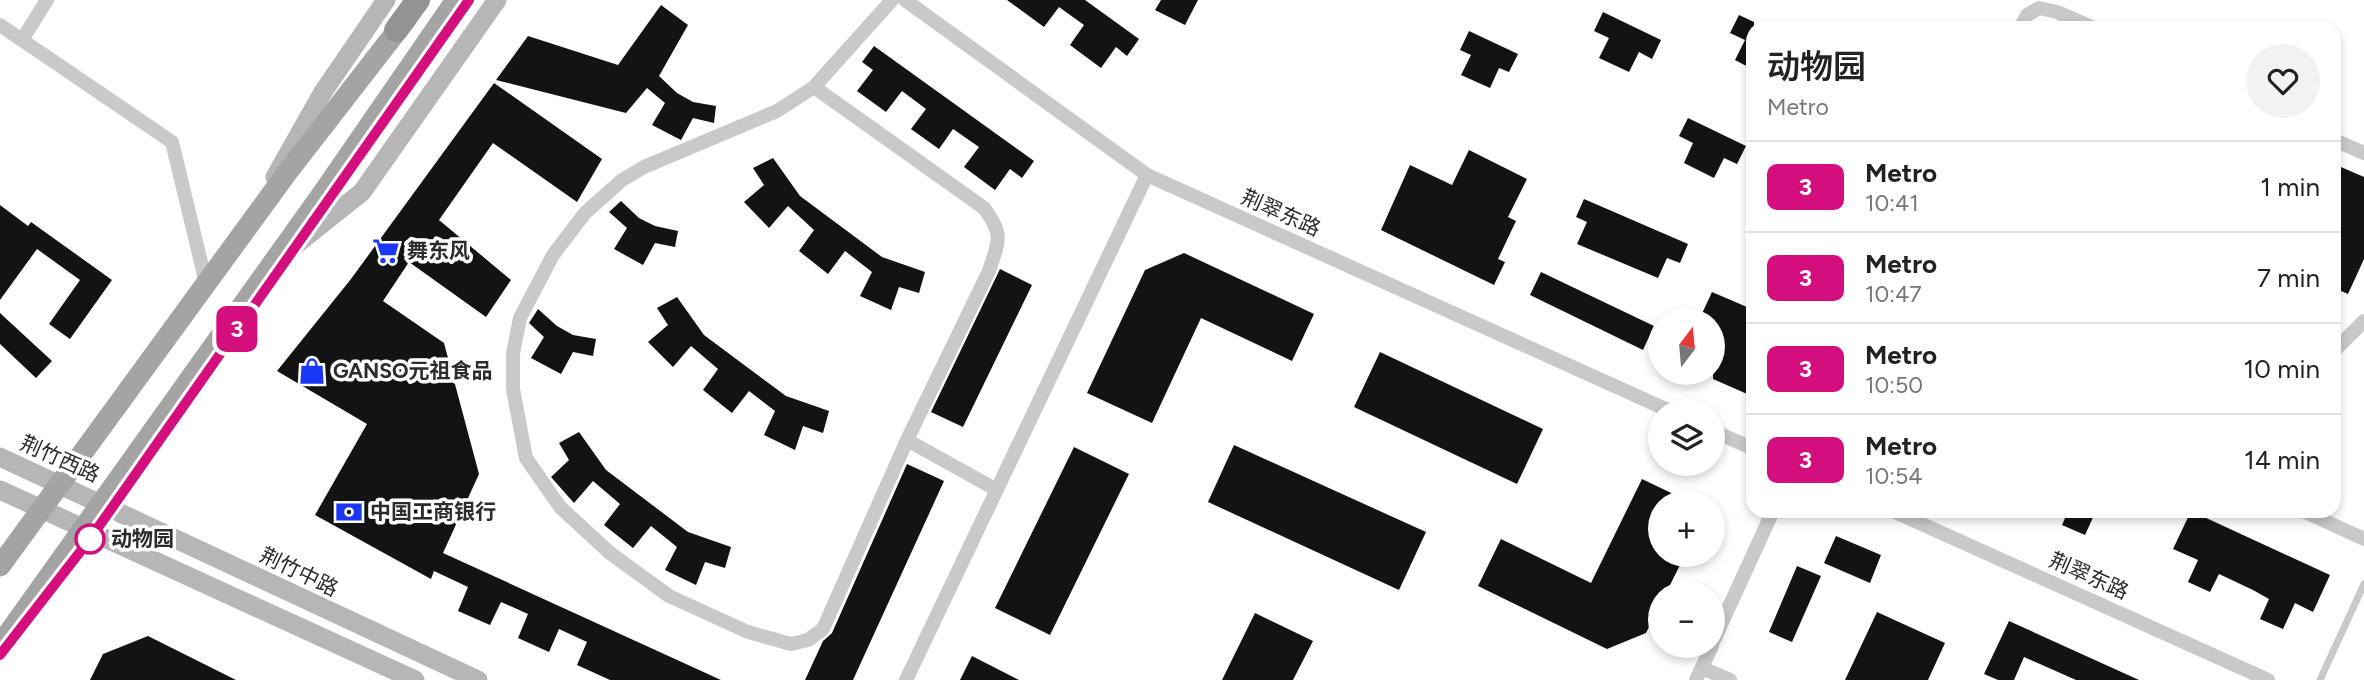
<!DOCTYPE html>
<html lang="en">
<head>
<meta charset="utf-8">
<style>
  :root { --surface:#fff; --page:#f2f2f2; --text:#222; --muted:#767676; --line:#e0e0e0 }
  body { margin:0; font-family:Figtree,"Noto Sans SC",sans-serif; background:var(--page); color:var(--text); height:100vh; display:flex; flex-direction:column; font-size:26px; white-space:nowrap }
  * { box-sizing:border-box; margin:0 }
  p { font-size:23px; color:var(--muted) }
  .icon { flex:none; width:38px; height:38px; fill:none; stroke:currentColor; stroke-width:2; stroke-linecap:round; stroke-linejoin:round }
  .map { position:relative; flex:1; overflow:hidden }
  .drawer { position:absolute; left:1746px; top:21px; width:595px; height:497px; display:flex; flex-direction:column; background:var(--surface); border-radius:21px; box-shadow:0 4px 10px #0003 }
  .drawer>* { flex:none }
  .badge { padding:0 14px; border-radius:10px; font-size:24px; line-height:46px }
  .needle { width:46px; rotate:16deg }
  .buttons { position:absolute; left:1648px; top:308px; display:grid; gap:14px }
  .buttons a { display:grid; place-items:center; width:77px; height:77px; border-radius:50%; background:var(--surface); box-shadow:0 4px 10px #0003; font-size:35px }
  .map>.badge { position:absolute; translate:-50% -50%; box-shadow:0 0 0 4px #fff }
  .round { display:grid; place-items:center; flex:none; width:74px; height:74px; border-radius:37px; background:var(--page) }
  .headline { display:flex; align-items:center; justify-content:space-between; height:119px; padding:0 21px }
  h1 { font-size:33px; font-weight:600; line-height:52px }
  ul { padding:0; list-style:none }
  li { display:flex; align-items:center; gap:21px; height:91px; padding:0 21px; border-top:2px solid var(--line) }
  li div { flex:1 }
  li b { display:block; font-size:26px }
  li em { font-style:normal }
  li .badge { min-width:77px; font-weight:700; text-align:center }
  .map>svg:first-child { display:block }
  .building { fill:#131313 }
  .lines { fill:none; stroke-linecap:round; stroke-linejoin:round }
  .lane { stroke:#c9c9c9; stroke-width:7 }
  .street { stroke:#c9c9c9; stroke-width:14 }
  .secondary { stroke:#b6b6b6; stroke-width:19 }
  .primary { stroke:#a4a4a4; stroke-width:21 }
  .highway { stroke:#939393; stroke-width:24 }
  .line-casing { stroke:#fff; stroke-width:16 }
  .line { stroke:#d40f7d; stroke-width:10 }
  .stop-dot { fill:#fff; stroke:#d40f7d; stroke-width:3.5 }
  .labels { text-anchor:middle; stroke-width:7; stroke-linejoin:round; paint-order:stroke }
  .street-label { font-size:21px; fill:#2c2c2c; stroke:#fff }
  .poi-label { font-size:21px; font-weight:bold; fill:#2c2c2c; stroke:#fff; text-anchor:start }
  .stop-label { font-size:21px; font-weight:bold; fill:#2c2c2c; stroke:#fff; text-anchor:start }
</style>
</head>
<body>
<div class="map">
<svg width="2364" height="680" viewBox="0 0 2364 680">
  <rect width="100%" height="100%" fill="#fff"/>
  <path class="building" d="M 1007,0 L 1085,0 L 1139,39 L 1127,56 L 1116,47 L 1101,68 L 1070,45 L 1084,25 L 1059,7 L 1044,27 Z
    M 1161,0 L 1198,0 L 1185,25 L 1155,10 Z
    M 661,5 L 688,25 L 659,76 L 677,93 L 693,102 L 716,106 L 714,123 L 693,118 L 681,140 L 652,125 L 665,103 L 647,88 L 626,113 L 496,80 L 528,36 L 618,65 Z
    M 1603,12 L 1661,40 L 1652,59 L 1639,52 L 1629,72 L 1599,58 L 1609,38 L 1594,31 Z
    M 1739,15 L 1754,22 L 1754,70 L 1735,60 L 1745,40 L 1730,33 Z
    M 1469,31 L 1518,54 L 1509,72 L 1499,68 L 1490,88 L 1461,75 L 1471,55 L 1460,50 Z
    M 874,46 L 1034,161 L 1022,178 L 1010,169 L 995,190 L 964,167 L 979,147 L 953,129 L 939,149 L 911,129 L 926,109 L 902,91 L 886,112 L 857,91 L 873,70 L 862,62 Z
    M 494,83 L 602,159 L 577,202 L 493,143 L 439,220 L 511,280 L 486,317 L 409,262 L 383,301 L 444,343 L 479,474 L 443,553 L 721,680 L 610,680 L 577,665 L 587,642 L 559,629 L 549,652 L 518,638 L 528,614 L 501,602 L 490,625 L 458,611 L 468,587 L 434,571 L 431,579 L 315,515 L 367,424 L 277,371 L 351,279 Z
    M 1688,118 L 1746,146 L 1737,164 L 1724,158 L 1714,178 L 1684,163 L 1693,143 L 1679,136 Z
    M 1469,150 L 1527,179 L 1508,217 L 1516,221 L 1498,259 L 1505,262 L 1494,285 L 1381,230 L 1410,165 L 1452,185 Z
    M 773,158 L 800,196 L 882,257 L 925,272 L 919,293 L 899,287 L 891,310 L 860,296 L 872,272 L 845,251 L 828,274 L 799,251 L 814,230 L 788,206 L 769,228 L 744,202 L 764,185 L 753,168 Z
    M 2334,164 L 2364,177 L 2364,259 L 2348,294 L 2334,288 Z
    M 1584,199 L 1688,244 L 1680,263 L 1667,258 L 1658,278 L 1577,244 L 1587,222 L 1576,217 Z
    M 621,201 L 639,218 L 655,226 L 678,231 L 675,247 L 655,243 L 643,265 L 614,249 L 627,228 L 609,212 Z
    M 0,205 L 28,226 L 31,222 L 112,280 L 70,339 L 49,324 L 80,280 L 37,249 L 0,300 Z
    M 1184,253 L 1314,314 L 1292,361 L 1201,318 L 1152,423 L 1087,393 L 1145,270 Z
    M 1000,269 L 1032,285 L 963,427 L 931,412 Z
    M 1541,272 L 1654,326 L 1643,350 L 1530,295 Z
    M 1712,292 L 1754,310 L 1754,397 L 1713,379 L 1713,320 L 1699,320 Z
    M 677,297 L 704,335 L 786,396 L 829,411 L 823,433 L 803,426 L 795,450 L 764,435 L 775,411 L 749,391 L 732,413 L 703,390 L 718,369 L 691,346 L 673,367 L 648,342 L 668,325 L 657,308 Z
    M 538,309 L 557,326 L 573,335 L 596,339 L 593,356 L 573,352 L 561,374 L 531,358 L 544,337 L 529,323 Z
    M 0,313 L 52,361 L 36,378 L 0,344 Z
    M 1380,352 L 1543,429 L 1517,484 L 1354,407 Z
    M 579,432 L 606,470 L 688,532 L 731,547 L 725,568 L 705,562 L 696,585 L 665,570 L 677,547 L 651,526 L 633,548 L 604,525 L 620,504 L 593,481 L 574,503 L 551,477 L 569,460 L 559,443 Z
    M 1234,445 L 1426,532 L 1399,590 L 1208,502 Z
    M 1074,447 L 1129,474 L 1050,635 L 995,608 Z
    M 907,464 L 944,481 L 853,680 L 805,680 L 823,641 L 832,633 Z
    M 1642,479 L 1690,502 L 1661,502 L 1661,555 L 1685,555 L 1666,593 L 1661,593 L 1661,603 L 1646,633 L 1607,649 L 1478,586 L 1501,539 L 1591,583 Z
    M 2068,511 L 2096,511 L 2085,535 L 2062,525 Z
    M 2191,511 L 2330,575 L 2313,612 L 2295,603 L 2283,629 L 2260,619 L 2269,599 L 2253,590 L 2219,574 L 2210,592 L 2188,582 L 2198,560 L 2173,549 Z
    M 1836,536 L 1881,555 L 1870,583 L 1824,563 Z
    M 1797,566 L 1821,576 L 1792,642 L 1769,632 Z
    M 1877,612 L 1945,643 L 1928,680 L 1845,680 Z
    M 1255,613 L 1313,641 L 1293,680 L 1222,680 Z
    M 2009,621 L 2139,680 L 2076,680 L 2024,657 L 2014,680 L 1998,680 L 1984,674 Z
    M 148,636 L 236,680 L 90,680 L 103,654 Z
    M 972,656 L 1019,680 L 960,680 Z"/>
  <g class="lines">
    <path class="lane" d="M 2320,680 L 2364,584"/>
    <path class="street" d="M 905,0 L 1147,175 L 1670,411
      M 0,25 L 172,142 L 206,283
      M 2020,28 L 2027,15 L 2039,8 L 2057,12 L 2094,28
      M 22,40 L 47,0
      M 814,87 L 984,208 C 1004,235 999,240 989,271 L 907,440 L 823,629 L 808,640 L 791,644 L 748,632 L 669,596 L 610,553 L 560,507 L 526,458 L 513,389 L 513,354 L 520,318 L 553,255 L 585,213 L 622,180 L 644,167 L 777,111 L 814,87 L 892,0
      M 2334,140 L 2364,153
      M 2334,351 L 2364,321
      M 1713,431 L 1754,449
      M 907,440 L 997,490
      M 1893,511 L 2268,680
      M 2303,511 L 2364,539
      M 1713,642 L 1773,511
      M 1702,668 L 1730,680
      M 906,680 L 1147,175
      M 1696,680 L 1712,646"/>
    <path class="secondary" d="M 275,177 L 323,92 L 386,0
      M 283,255 L 362,192 L 497,0
      M 0,457 L 478,680
      M 0,490 L 415,680"/>
    <path class="primary" d="M 0,566 L 289,170 L 407,18
      M 0,645 L 322,194 L 456,0"/>
    <path class="highway" d="M 396,30 L 418,0"/>
  </g>
  <g class="lines">
    <defs>
      <path id="line" d="M 0,655 L 90,539 L 469,0"/>
    </defs>
    <use href="#line" class="line-casing"/>
    <use href="#line" class="line"/>
  </g>
  <defs>
    <symbol id="supermarket-bare" viewBox="-9 -9 18 18"><path d="M-6-5.5h2.5l.6 2H6L4.5 2H-2.5L-4.4-4H-6ZM-1.5 3.2a1.3 1.3 0 1 0 .1 0ZM3 3.2a1.3 1.3 0 1 0 .1 0Z" fill="#1a37f7" stroke="#fff" stroke-width="2.5" paint-order="stroke"/></symbol>
    <symbol id="shop-bare" viewBox="-9 -9 18 18"><path d="M-5-2.5h2.3a2.7 3.5 0 0 1 5.4 0H5L5.5 6h-11ZM-1.5-2.5h3a1.5 2.3 0 0 0-3 0Z" fill="#1a37f7" stroke="#fff" stroke-width="2.5" paint-order="stroke"/></symbol>
    <symbol id="bank-bare" viewBox="-9 -9 18 18"><path d="M-6-4H6V4H-6ZM0-2.3a2.3 2.3 0 1 0 0 4.6a2.3 2.3 0 1 0 0-4.6Z" fill="#1a37f7" stroke="#fff" stroke-width="2.5" paint-order="stroke"/></symbol>
  </defs>
  <g fill-rule="evenodd">
    <use href="#supermarket-bare" x="367" y="232" width="38" height="38"/>
    <use href="#shop-bare" x="293" y="352" width="38" height="38"/>
    <use href="#bank-bare" x="330" y="493" width="38" height="38"/>
  </g>
  <circle class="stop-dot" cx="90" cy="539" r="14"/>
  <g class="labels">
    <g class="street-label">
      <text transform="translate(1281 213) rotate(24)" y="7">荆翠东路</text>
      <text transform="translate(60 459) rotate(24)" y="7">荆竹西路</text>
      <text transform="translate(299 572) rotate(26)" y="7">荆竹中路</text>
      <text transform="translate(2089 576) rotate(24)" y="7">荆翠东路</text>
    </g>
    <g class="poi-label">
      <text x="407" y="258">舞东风</text>
      <text x="333" y="378">GANSO元祖食品</text>
      <text x="370" y="519">中国工商银行</text>
    </g>
    <g class="stop-label">
      <text x="111" y="546">动物园</text>
    </g>
  </g>
</svg>
<div class="buttons">
<a><svg class="needle" viewBox="-14 -14 28 28"><path d="M0-13l5 13h-10z" fill="#e53935"/><path d="M0 13l5-13h-10z" fill="#767676"/></svg></a>
<a><svg class="icon" aria-label="layers" viewBox="0 0 24 24"><path d="M12 4l9 5-9 5-9-5zM3 14l9 5 9-5"/></svg></a>
<a>+</a>
<a>−</a>
</div>
<b class="badge" style="left:237px;top:329px;background:#d40f7d;color:#fff">3</b>
<section class="drawer">
<div class="headline"><div><h1>动物园</h1><p>Metro</p></div><a class="round"><svg class="icon" aria-label="heart" viewBox="0 0 24 24"><path d="M12 20l-8-8c-3-5 5-10 8-4 3-6 11-1 8 4z"/></svg></a></div>
<ul>
<li><span class="badge" style="background:#d40f7d;color:#fff">3</span><div><b>Metro</b><p>10:41</p></div><em>1 min</em></li>
<li><span class="badge" style="background:#d40f7d;color:#fff">3</span><div><b>Metro</b><p>10:47</p></div><em>7 min</em></li>
<li><span class="badge" style="background:#d40f7d;color:#fff">3</span><div><b>Metro</b><p>10:50</p></div><em>10 min</em></li>
<li><span class="badge" style="background:#d40f7d;color:#fff">3</span><div><b>Metro</b><p>10:54</p></div><em>14 min</em></li>
</ul>
</section>
</div>
</body>
</html>
